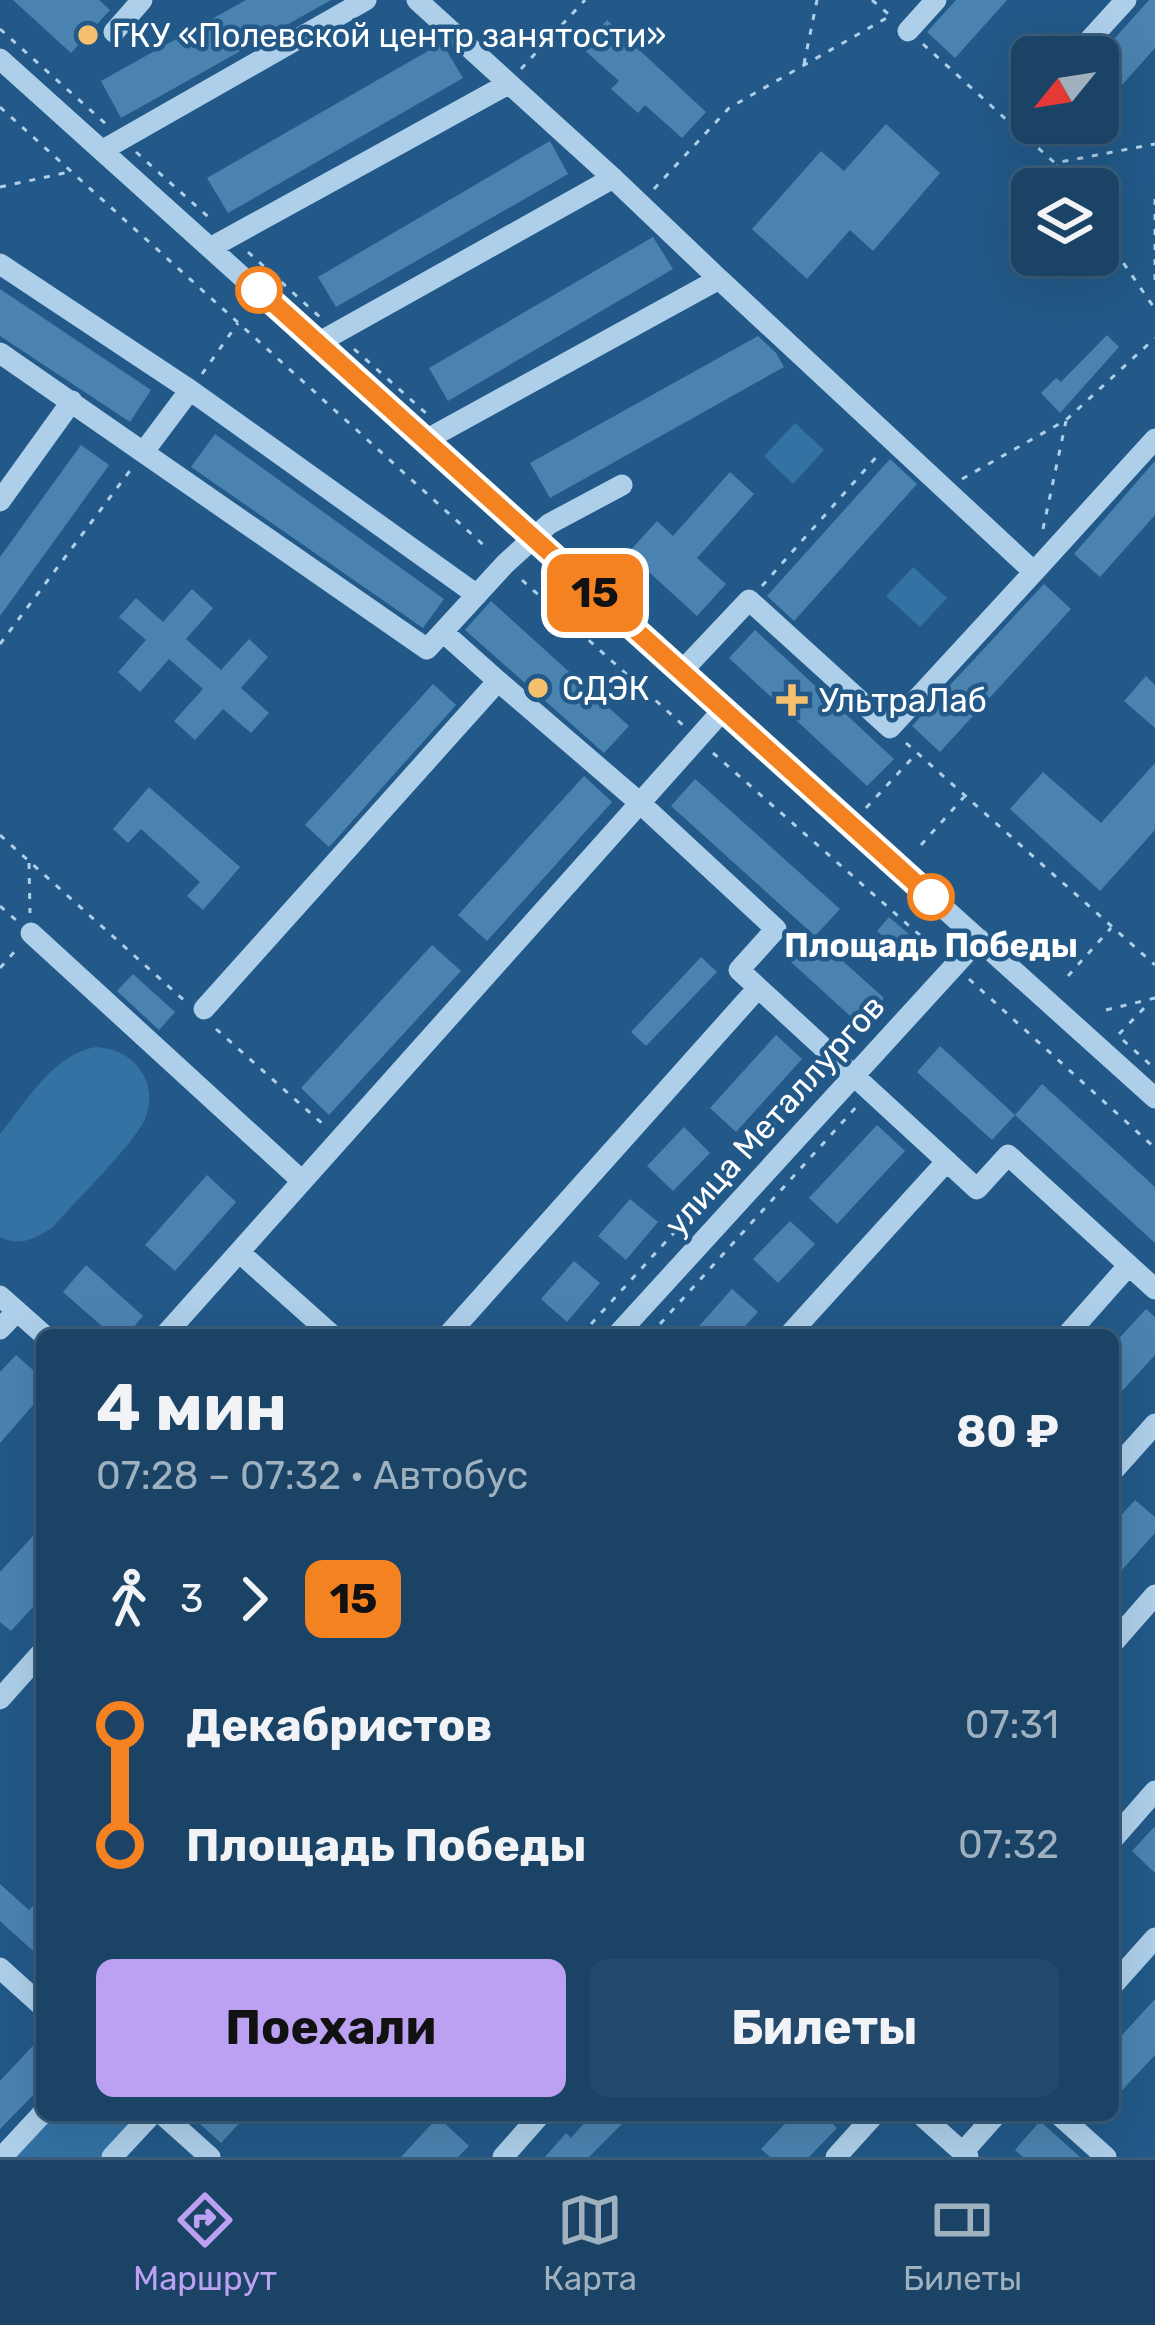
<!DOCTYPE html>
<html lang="ru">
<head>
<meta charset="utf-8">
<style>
  :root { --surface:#1a4366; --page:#234a6c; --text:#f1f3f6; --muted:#9fb0bf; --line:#385c7a; --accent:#bca0f2 }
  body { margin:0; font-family:Rubik,sans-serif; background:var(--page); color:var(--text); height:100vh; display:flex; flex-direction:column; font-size:45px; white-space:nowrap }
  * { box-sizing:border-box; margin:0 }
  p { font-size:39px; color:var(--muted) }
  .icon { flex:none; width:66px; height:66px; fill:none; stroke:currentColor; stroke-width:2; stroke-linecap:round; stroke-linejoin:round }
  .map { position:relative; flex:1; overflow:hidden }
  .side { position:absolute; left:36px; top:1329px; width:1083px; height:792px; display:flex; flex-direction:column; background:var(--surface); border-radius:18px; box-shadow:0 12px 48px #0002,0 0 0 3px var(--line) }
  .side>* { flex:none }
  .badge { padding:0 24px; border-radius:18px; font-size:42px; line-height:78px }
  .needle { width:78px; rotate:240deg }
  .tools { position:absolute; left:1011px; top:36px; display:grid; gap:24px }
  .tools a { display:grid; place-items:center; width:108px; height:108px; border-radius:18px; background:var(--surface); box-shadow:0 12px 48px #0002,0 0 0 3px var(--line); font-size:60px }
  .map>.badge { position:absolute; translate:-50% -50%; box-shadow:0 0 0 6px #fff }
  .legs { display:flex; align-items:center; gap:18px; height:132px; padding:0 60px; font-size:39px }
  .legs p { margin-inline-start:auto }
  .overview { display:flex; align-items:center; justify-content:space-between; height:204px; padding:0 60px }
  h1 { font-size:66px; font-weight:700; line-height:90px }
  .button { display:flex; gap:24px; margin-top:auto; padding:24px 60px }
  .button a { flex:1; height:138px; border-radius:18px; background:var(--accent); color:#111; font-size:48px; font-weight:700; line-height:138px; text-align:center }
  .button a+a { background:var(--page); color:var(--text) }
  ul { padding:0 60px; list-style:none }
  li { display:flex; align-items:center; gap:42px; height:120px; font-size:45px }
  li i { display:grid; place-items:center; width:18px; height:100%; margin:0 15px; background:currentColor }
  li i::after { content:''; width:30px; height:30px; margin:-15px; border:9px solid; border-radius:50%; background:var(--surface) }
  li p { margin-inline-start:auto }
  li:first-child i { background:linear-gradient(#0000 50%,currentColor 0) }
  li:last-child i { background:linear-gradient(currentColor 50%,#0000 0) }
  .tab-bar { display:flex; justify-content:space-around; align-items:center; height:168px; border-top:3px solid var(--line); background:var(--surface); font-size:33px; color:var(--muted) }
  .tab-bar a { display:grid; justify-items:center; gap:6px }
  .tab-bar .on { color:var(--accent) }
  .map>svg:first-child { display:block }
  .green { fill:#3372a3 }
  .building { fill:#4b83b0 }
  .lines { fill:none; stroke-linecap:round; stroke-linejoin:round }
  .path { stroke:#adcfea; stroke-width:3; stroke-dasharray:6 9; stroke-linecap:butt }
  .minor { stroke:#adcfea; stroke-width:21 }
  .line-1-casing { stroke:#fff; stroke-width:27 }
  .line-1 { stroke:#f58220; stroke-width:18 }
  .poi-dot { fill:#f6c06f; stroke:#225988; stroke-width:4.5 }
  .stop-1-dot { fill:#fff; stroke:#f58220; stroke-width:6 }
  .labels { text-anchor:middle; stroke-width:9; stroke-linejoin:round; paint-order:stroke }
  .poi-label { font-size:33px; fill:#fff; stroke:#225988; text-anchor:start }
  .stop-label { font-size:33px; font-weight:bold; fill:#fff; stroke:#225988 }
  .street-label { font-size:33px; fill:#fff; stroke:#225988 }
</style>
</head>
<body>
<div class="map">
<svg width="1155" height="2157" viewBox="0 0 1155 2157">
  <rect width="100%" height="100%" fill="#225988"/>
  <path class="green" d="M 795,423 L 824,450 L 793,484 L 764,456 Z
    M 913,567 L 947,598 L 920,627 L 886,596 Z
    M 96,1047 C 117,1049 131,1055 143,1074 C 151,1088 151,1104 145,1119 C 134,1144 73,1204 52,1228 C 34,1239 20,1247 0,1237 L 0,1134 C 27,1101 53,1054 96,1047 Z
    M 47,2115 L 141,2115 L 103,2157 L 9,2157 Z"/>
  <path class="building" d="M 13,0 L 99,0 L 110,10 L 71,53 Z
    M 246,0 L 331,0 L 121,118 L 101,81 Z
    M 956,0 L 1007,0 L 955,58 L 927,32 Z
    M 1149,0 L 1155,0 L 1155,48 L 1098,112 L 1098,57 Z
    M 607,20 L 706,112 L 682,138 L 645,105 L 638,113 L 611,89 L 619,81 L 582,48 Z
    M 442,43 L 463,78 L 228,213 L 207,178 Z
    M 1039,123 L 1088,123 L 1067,147 Z
    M 886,124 L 940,173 L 873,251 L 850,230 L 807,279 L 752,229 L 821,151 L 844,171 Z
    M 550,141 L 568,174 L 336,307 L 318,277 Z
    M 653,237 L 673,269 L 448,401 L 429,368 Z
    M 0,289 L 151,390 L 130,422 L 0,336 Z
    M 1107,335 L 1119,347 L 1060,413 L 1041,393 L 1056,378 L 1061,382 Z
    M 758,336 L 776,353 L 784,367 L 550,498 L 530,463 Z
    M 215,434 L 444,599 L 423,628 L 191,467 Z
    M 81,445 L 109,465 L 0,616 L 0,557 Z
    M 890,459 L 917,484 L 794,621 L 767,596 Z
    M 1155,461 L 1155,515 L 1100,577 L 1074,554 Z
    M 730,472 L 754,494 L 697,558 L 726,584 L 697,616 L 628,553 L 657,521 L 673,536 Z
    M 1044,584 L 1071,609 L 940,752 L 912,726 Z
    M 192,589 L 213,608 L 186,639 L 221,670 L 249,639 L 268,657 L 241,688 L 269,713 L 251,733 L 223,709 L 195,740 L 174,721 L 203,689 L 169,659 L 140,692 L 118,672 L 146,640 L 119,617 L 136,598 L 163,622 Z
    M 491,601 L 629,726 L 604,753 L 465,630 Z
    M 755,630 L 894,759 L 867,786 L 729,658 Z
    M 1146,676 L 1155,685 L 1155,728 L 1124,701 Z
    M 433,684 L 456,705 L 329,847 L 305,825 Z
    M 1155,763 L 1155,830 L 1100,891 L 1010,809 L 1043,772 L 1101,823 Z
    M 584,776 L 612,802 L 487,941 L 458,915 Z
    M 695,779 L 840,909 L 815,936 L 671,806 Z
    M 149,787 L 240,867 L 203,910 L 187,896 L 200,882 L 141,829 L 128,843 L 113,829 Z
    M 889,917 L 925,948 L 912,963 L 877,931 Z
    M 815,936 L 884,998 L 860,1025 L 791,962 Z
    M 432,945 L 461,971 L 329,1115 L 301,1088 Z
    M 701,957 L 717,972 L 646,1046 L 631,1032 Z
    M 133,974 L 175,1012 L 159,1030 L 117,991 Z
    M 776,1035 L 802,1059 L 736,1132 L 710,1108 Z
    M 940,1046 L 1015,1115 L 992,1140 L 917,1072 Z
    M 1042,1084 L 1155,1187 L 1155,1243 L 1015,1115 Z
    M 877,1125 L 905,1151 L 837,1224 L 809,1198 Z
    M 684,1127 L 710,1153 L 673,1191 L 647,1166 Z
    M 207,1175 L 236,1202 L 175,1271 L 145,1245 Z
    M 630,1199 L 658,1222 L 626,1260 L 598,1236 Z
    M 790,1221 L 815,1244 L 778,1283 L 753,1259 Z
    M 574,1261 L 600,1283 L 567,1322 L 541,1299 Z
    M 86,1265 L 143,1316 L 127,1335 L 112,1335 L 63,1292 Z
    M 732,1289 L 758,1312 L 737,1335 L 709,1335 L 699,1326 Z
    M 1146,1309 L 1155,1317 L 1155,1355 L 1113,1401 L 1113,1345 Z
    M 16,1355 L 42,1378 L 42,1395 L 0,1443 L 0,1372 Z
    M 1135,1500 L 1155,1517 L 1155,1533 L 1113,1580 L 1113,1524 Z
    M 42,1526 L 42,1597 L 11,1631 L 0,1622 L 0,1572 Z
    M 1155,1826 L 1155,1873 L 1132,1851 Z
    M 0,1884 L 29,1910 L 42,1896 L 42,1959 L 0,1921 Z
    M 1155,1999 L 1155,2055 L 1113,2100 L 1113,2045 Z
    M 42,2036 L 42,2086 L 0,2129 L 0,2081 Z
    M 190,2115 L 247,2115 L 221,2143 Z
    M 591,2115 L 612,2115 L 622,2124 L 589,2157 L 545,2157 L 566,2133 L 571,2138 Z
    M 793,2115 L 823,2115 L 837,2128 L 809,2157 L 770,2157 L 761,2149 Z
    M 438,2117 L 469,2146 L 458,2157 L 401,2157 Z
    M 1040,2121 L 1080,2157 L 1023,2157 L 1015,2150 Z"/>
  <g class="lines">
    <path class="path" d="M 872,0 L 893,18
      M 0,29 L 107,125
      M 923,44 L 1009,122
      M 804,64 L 817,0
      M 521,69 L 585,0
      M 0,107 L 488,549
      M 1016,128 L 1055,163 L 1155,144
      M 136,152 L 214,222
      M 1056,165 L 1073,189
      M 0,187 L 69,172
      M 654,189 L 729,108 L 890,16
      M 1155,199 L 1155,281
      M 1098,226 L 1155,309
      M 248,252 L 321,318
      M 354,349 L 428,415
      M 202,374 L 238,323
      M 962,479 L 1066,420 L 1155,338
      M 1043,529 L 1066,421
      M 522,580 L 684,726
      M 762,586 L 879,454
      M 0,644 L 132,468
      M 906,743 L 1155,965
      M 713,753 L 940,953
      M 866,808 L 917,753
      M 0,835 L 186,1002
      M 921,845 L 964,797
      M 29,863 L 30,913
      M 0,906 L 17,921
      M 0,968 L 17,949
      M 1068,976 L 1111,928
      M 969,979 L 1155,1148
      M 1106,1010 L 1155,998
      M 216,1029 L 325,1126
      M 1119,1034 L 1150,1002
      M 1123,1040 L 1155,1069
      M 581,1335 L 822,1070
      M 650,1335 L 858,1105"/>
    <path class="minor" d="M 908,31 L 936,0
      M 114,32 L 142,0
      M 1074,57 L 1126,0
      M 0,59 L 1155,1098
      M 1026,110 L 1032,103
      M 103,150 L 366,0
      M 212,247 L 508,84
      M 0,264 L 190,390 L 145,450
      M 318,343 L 613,178 L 417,0
      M 0,353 L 427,649 L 505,564 L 549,524 L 622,485
      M 190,390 L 477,595
      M 424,441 L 719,279 L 613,178
      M 0,501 L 72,401
      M 1034,572 L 1155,439
      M 681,672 L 749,600 L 890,728 L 1034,572 L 719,279
      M 498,681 L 640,803 L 776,929 L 739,970 L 977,1189 L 1008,1155 L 1155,1289
      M 31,933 L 302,1181
      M 204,1009 L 498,681 L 443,632
      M 239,1252 L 332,1335
      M 0,1296 L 44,1335
      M 0,1329 L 17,1311
      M 165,1335 L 723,710
      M 448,1335 L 758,988
      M 617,1335 L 979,939
      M 789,1335 L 947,1161
      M 1067,1335 L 1129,1265
      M 1113,1471 L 1155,1424
      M 1113,1643 L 1155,1595
      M 0,1699 L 42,1652
      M 1113,1839 L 1155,1791
      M 0,1968 L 42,2006
      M 1113,1985 L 1155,1938
      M 163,2115 L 210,2157
      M 921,2115 L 968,2157
      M 1059,2115 L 1106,2157
      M 963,2152 L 996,2115
      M 2,2157 L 42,2114
      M 112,2157 L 151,2115
      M 503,2157 L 540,2115
      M 836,2157 L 874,2115"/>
  </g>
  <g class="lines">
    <defs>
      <path id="line-1" d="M 259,290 L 931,897"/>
    </defs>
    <use href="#line-1" class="line-1-casing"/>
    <use href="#line-1" class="line-1"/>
  </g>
  <g class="poi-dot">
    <circle cx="88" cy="35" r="12"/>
    <circle cx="538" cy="688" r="12"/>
    <path d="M786 682h12v12h12v12h-12v12h-12v-12h-12v-12h12z"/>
  </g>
  <g class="stop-1-dot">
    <circle cx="259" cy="290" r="21"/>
    <circle cx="931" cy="897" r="21"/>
  </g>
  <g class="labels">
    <g class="poi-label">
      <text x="112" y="47">ГКУ «Полевской центр занятости»</text>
      <text x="562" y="700">СДЭК</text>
      <text x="819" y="712">УльтраЛаб</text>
    </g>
    <g class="stop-label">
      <text x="931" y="957">Площадь Победы</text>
    </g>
    <g class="street-label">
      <text transform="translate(774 1115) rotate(-48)" y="12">улица Металлургов</text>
    </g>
  </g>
</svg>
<div class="tools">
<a><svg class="needle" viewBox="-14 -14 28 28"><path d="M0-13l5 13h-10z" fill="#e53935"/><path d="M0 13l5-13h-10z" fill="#9fb0bf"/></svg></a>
<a><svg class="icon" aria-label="layers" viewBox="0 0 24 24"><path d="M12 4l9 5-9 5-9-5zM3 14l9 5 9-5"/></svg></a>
</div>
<b class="badge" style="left:595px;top:593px;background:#f58220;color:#111">15</b>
<section class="side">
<div class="overview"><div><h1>4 мин</h1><p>07:28 – 07:32 · Автобус</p></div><b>80 ₽</b></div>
<div class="legs"><svg class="icon" aria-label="walk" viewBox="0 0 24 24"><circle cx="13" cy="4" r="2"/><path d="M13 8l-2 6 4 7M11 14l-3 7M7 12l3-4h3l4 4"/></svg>3<svg class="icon" aria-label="forward" viewBox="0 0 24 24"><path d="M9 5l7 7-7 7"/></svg><b class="badge" style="background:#f58220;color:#111">15</b></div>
<ul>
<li><i style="color:#f58220"></i><b>Декабристов</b><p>07:31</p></li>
<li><i style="color:#f58220"></i><b>Площадь Победы</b><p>07:32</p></li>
</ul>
<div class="button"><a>Поехали</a><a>Билеты</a></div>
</section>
</div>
<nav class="tab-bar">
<a class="on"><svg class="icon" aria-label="directions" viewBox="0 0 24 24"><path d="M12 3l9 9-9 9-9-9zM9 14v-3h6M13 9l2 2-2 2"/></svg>Маршрут</a>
<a><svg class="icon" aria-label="map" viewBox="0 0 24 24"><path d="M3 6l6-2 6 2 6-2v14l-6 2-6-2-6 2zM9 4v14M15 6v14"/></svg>Карта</a>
<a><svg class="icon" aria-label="tickets" viewBox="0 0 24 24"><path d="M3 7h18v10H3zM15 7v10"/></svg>Билеты</a>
</nav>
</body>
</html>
